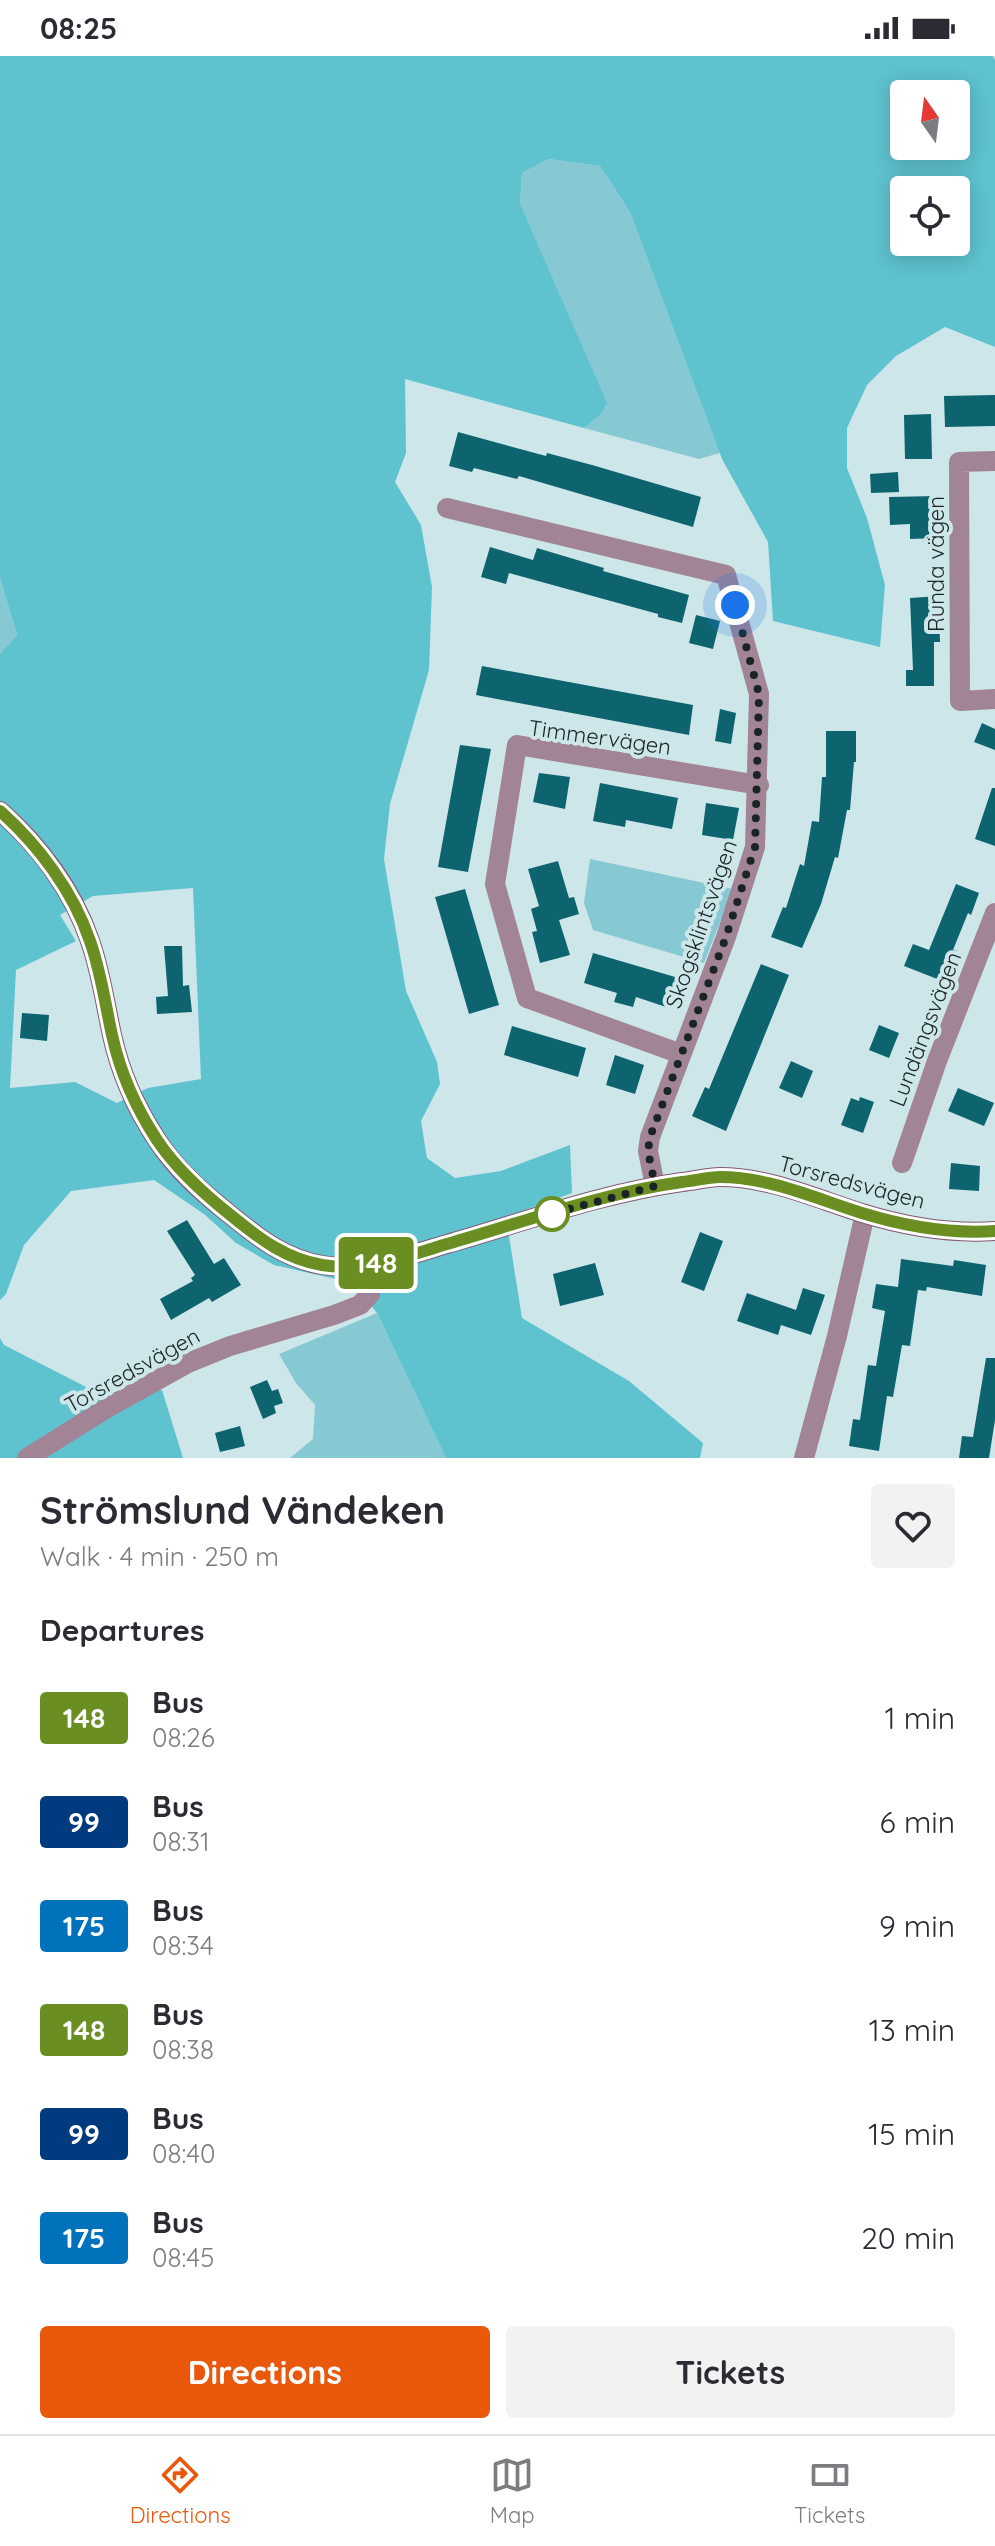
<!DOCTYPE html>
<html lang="en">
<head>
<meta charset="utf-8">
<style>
  :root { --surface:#fff; --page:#f2f2f3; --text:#2b2b33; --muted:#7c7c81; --line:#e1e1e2; --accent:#ea580c }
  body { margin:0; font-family:Quicksand,sans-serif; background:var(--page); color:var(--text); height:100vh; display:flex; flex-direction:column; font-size:30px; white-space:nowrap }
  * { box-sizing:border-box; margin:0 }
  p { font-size:26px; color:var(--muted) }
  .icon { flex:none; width:44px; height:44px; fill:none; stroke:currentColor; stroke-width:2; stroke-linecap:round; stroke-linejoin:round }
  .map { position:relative; height:1402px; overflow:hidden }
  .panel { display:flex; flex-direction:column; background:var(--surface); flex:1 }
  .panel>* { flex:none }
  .badge { padding:0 16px; border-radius:6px; font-size:28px; line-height:52px }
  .needle { width:52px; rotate:346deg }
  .fabs { position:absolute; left:890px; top:24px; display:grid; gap:16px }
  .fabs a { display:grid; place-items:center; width:80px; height:80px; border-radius:8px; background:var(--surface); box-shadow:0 4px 20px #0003; font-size:40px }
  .you { position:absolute; width:40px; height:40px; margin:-20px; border:6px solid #fff; border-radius:50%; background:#1a73e8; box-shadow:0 0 0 12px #1a73e833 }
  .map>.badge { position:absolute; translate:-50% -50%; box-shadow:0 0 0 4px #fff }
  h2 { padding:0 40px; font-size:30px; line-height:72px }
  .round { display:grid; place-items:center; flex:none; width:84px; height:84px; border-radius:8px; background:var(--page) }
  .headline { display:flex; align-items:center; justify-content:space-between; height:136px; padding:0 40px }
  h1 { font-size:38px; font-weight:800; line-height:60px }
  .button { display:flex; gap:16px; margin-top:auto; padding:16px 40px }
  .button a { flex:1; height:92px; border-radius:8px; background:var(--accent); color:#fff; font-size:32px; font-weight:800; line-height:92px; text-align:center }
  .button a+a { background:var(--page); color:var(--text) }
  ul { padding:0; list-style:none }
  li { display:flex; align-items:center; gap:24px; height:104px; padding:0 40px }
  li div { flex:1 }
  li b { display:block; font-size:30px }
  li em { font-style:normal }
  li .badge { min-width:88px; font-weight:700; text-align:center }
  .status { display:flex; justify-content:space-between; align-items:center; height:56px; padding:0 40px; background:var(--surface); direction:ltr }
  .status svg { height:22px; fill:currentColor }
  .menu { display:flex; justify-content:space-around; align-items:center; height:112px; border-top:2px solid var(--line); background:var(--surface); font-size:22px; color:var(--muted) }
  .menu a { display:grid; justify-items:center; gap:4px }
  .menu .active { color:var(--accent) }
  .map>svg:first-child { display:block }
  .green { fill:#87c9d2 }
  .forest { fill:#5fc2cf; fill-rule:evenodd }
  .building { fill:#0e646e }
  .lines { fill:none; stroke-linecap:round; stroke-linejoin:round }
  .street { stroke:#a18596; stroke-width:20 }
  .secondary { stroke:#815972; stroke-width:20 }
  .line-casing { stroke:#fff; stroke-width:18 }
  .line { stroke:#6b8e23; stroke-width:12 }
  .walk { stroke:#1a2425; stroke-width:8; stroke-dasharray:0 14.4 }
  .stop-dot { fill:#fff; stroke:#6b8e23; stroke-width:4 }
  .labels { text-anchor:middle; stroke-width:8; stroke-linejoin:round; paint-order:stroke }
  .street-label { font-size:22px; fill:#1a2425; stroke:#cde6e9 }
</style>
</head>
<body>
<div class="status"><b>08:25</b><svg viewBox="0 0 49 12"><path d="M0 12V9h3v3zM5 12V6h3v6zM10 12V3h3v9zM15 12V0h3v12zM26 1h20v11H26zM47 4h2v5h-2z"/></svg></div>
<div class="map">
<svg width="995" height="1402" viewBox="0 0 995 1402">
  <rect width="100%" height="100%" fill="#cde6e9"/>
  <path class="green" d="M 549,103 L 600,110 L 630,156 L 720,397 L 699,403 L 584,372 L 599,360 L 520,149 L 522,117 Z
    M 0,522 L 17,579 L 0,598 Z
    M 590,803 L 733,833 L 704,907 L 593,874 L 584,847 Z
    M 377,1257 L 446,1402 L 290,1402 L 313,1383 L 315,1349 L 296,1327 L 279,1298 Z"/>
  <path class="forest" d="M 0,0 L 993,0 L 995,4 L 995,291 L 945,271 L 896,300 L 867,329 L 847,372 L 847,412 L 867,462 L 885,529 L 880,591 L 773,565 L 768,486 L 722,403 L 630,156 L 600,110 L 549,103 L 522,117 L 520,148 L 607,347 L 599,360 L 584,372 L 405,323 L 406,397 L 395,426 L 421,469 L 432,531 L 429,614 L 390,748 L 384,803 L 406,935 L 437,1006 L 440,1028 L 421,1065 L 427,1102 L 455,1122 L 501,1115 L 570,1089 L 572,1137 L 506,1161 L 522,1262 L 629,1325 L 703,1387 L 700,1402 L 446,1402 L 377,1257 L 353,1227 L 274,1209 L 236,1187 L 204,1158 L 154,1124 L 71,1135 L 24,1189 L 6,1238 L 0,1244 L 0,598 L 17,579 L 0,522 ZM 904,38 L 956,38 L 956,90 L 904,90 ZM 904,134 L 956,134 L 956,186 L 904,186 ZM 193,832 L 201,1023 L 148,1032 L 117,1047 L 75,1026 L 10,1032 L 16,914 L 76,885 L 60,859 L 93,840 Z
    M 0,1282 L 4,1289 L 98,1337 L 162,1334 L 183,1402 L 0,1402 Z"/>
  <path class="building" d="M 995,339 L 995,370 L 945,371 L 944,340 Z
    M 931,358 L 932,403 L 905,403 L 904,359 Z
    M 458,376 L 546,400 L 547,397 L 592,409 L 701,441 L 693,471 L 519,420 L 517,423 L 474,412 L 472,416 L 449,410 Z
    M 898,416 L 899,436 L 871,437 L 870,418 Z
    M 937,440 L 938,482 L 910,483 L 910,468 L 890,469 L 889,441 Z
    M 490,491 L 533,504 L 537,492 L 604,512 L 603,515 L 689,539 L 682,567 L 658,561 L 658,558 L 509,517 L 506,528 L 481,521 Z
    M 939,540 L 940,586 L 934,586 L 934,630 L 906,630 L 906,614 L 913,614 L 910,542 Z
    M 696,559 L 720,565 L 713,593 L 689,587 Z
    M 482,610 L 693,649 L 689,679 L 476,639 Z
    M 720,653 L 736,657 L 731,688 L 715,685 Z
    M 982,667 L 995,673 L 995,694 L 974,686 Z
    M 826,675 L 856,675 L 856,706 L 854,706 L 850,754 L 847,754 L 838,802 L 835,801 L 821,848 L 802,892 L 771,881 L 783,851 L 786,852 L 800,808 L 804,810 L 812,765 L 819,766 L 822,721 L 826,721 Z
    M 460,689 L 491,693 L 468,816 L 438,811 Z
    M 539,717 L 570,721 L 565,753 L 533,746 Z
    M 600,727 L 678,742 L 672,773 L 626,764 L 625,771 L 593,765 Z
    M 992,732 L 995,732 L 995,790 L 975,783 Z
    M 706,747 L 739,752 L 733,784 L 702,779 Z
    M 558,805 L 569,842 L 574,841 L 579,858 L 559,864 L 570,899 L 540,907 L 532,876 L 537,875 L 531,853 L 539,850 L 528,813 Z
    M 956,828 L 979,837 L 971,859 L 968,857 L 953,894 L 957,895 L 945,926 L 904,910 L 913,888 L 929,894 Z
    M 465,833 L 499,949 L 469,958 L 435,841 Z
    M 164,890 L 182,890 L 183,930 L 189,929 L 192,956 L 157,958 L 156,941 L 168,940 Z
    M 593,897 L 682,923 L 672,953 L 636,941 L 633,951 L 614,946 L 617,937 L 584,927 Z
    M 761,908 L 789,919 L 726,1075 L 692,1060 L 705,1031 L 709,1033 Z
    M 22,957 L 49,959 L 47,985 L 20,982 Z
    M 879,969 L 899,977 L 889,1002 L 869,994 Z
    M 512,970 L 586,992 L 578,1021 L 504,999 Z
    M 615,999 L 644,1009 L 635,1038 L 606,1029 Z
    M 791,1005 L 813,1015 L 802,1042 L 779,1032 Z
    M 958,1032 L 994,1047 L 984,1070 L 948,1055 Z
    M 860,1041 L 874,1046 L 863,1077 L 841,1069 L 851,1042 L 859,1045 Z
    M 951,1107 L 980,1110 L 979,1135 L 949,1133 Z
    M 187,1164 L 214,1208 L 224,1202 L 241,1229 L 212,1246 L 209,1242 L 171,1264 L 160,1243 L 193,1225 L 191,1222 L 195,1219 L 167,1175 Z
    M 700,1176 L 723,1185 L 704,1235 L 681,1226 Z
    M 901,1203 L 953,1210 L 954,1204 L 986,1209 L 982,1240 L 927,1231 L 926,1235 L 918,1234 L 910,1290 L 902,1289 L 893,1341 L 887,1340 L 879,1395 L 849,1390 L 853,1363 L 860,1364 L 868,1309 L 876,1310 L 885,1255 L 872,1252 L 876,1228 L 898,1231 Z
    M 595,1207 L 604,1239 L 560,1250 L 553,1218 Z
    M 803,1232 L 825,1239 L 811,1279 L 781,1269 L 778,1279 L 737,1265 L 747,1237 L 796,1254 Z
    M 986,1302 L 995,1302 L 995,1364 L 989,1402 L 959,1402 L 962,1380 L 973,1381 Z
    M 267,1324 L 272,1335 L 278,1333 L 283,1347 L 274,1350 L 276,1357 L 263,1363 L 250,1331 Z
    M 240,1370 L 245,1390 L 220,1396 L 215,1377 Z"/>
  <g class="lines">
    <path class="street" d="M 995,405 L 959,406 L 960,645 L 995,643
      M 447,452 L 726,519 L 759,638 L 755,791 L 726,881 L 650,1081 L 648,1095 L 655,1130
      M 681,998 L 527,942 L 495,828 L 517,689 L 759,729
      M 902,1107 L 937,1005 L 995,857
      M 27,1402 L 107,1352 L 188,1307 L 230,1290 L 334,1259 L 360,1249 L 370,1238 L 371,1208
      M 804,1402 L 837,1280 L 865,1158"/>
    <path class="secondary" d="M 0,755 C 40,790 73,835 90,885 C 101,916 105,947 112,979 C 120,1016 136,1052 157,1084 C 176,1114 205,1139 233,1161 C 260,1183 286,1203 322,1209 C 364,1216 407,1200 447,1188 C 524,1166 602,1137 682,1126 C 694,1125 708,1121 720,1121 C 769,1121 817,1143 862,1157 C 904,1170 951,1178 995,1175"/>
  </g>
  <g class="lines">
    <defs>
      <path id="line" d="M 0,755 C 39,790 73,835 90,885 C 101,916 105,947 112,979 C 120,1016 136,1052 157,1084 C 177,1114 205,1139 233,1161 C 260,1183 286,1203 322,1209 C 364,1216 407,1200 447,1188 C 524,1166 602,1137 682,1126 C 694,1125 708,1121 720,1121 C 769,1121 817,1143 862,1157 C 904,1170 951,1178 995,1175"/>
    </defs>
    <use href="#line" class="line-casing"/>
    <use href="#line" class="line"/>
    <path class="walk" d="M 552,1158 L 547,1159 L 655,1130 L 648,1095 L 650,1081 L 726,881 L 755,791 L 759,638 L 735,549"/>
  </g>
  <circle class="stop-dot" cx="552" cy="1158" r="16"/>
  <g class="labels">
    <g class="street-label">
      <text transform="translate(936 508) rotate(-90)" y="8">Runda vägen</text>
      <text transform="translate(600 681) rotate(8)" y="8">Timmervägen</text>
      <text transform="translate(701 868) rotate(-71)" y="8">Skogsklintsvägen</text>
      <text transform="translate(925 973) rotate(-69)" y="8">Lundängsvägen</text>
      <text transform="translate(852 1126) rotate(15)" y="8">Torsredsvägen</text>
      <text transform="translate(132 1314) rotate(-29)" y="8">Torsredsvägen</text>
    </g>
  </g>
</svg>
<div class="fabs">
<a><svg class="needle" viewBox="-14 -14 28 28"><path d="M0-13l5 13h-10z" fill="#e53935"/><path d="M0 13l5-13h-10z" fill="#7c7c81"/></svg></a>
<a><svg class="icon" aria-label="locate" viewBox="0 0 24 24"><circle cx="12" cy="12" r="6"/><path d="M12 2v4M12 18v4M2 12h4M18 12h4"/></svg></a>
</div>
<div class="you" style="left:735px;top:549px"></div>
<b class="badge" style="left:376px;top:1207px;background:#6b8e23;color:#fff">148</b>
</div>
<section class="panel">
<div class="headline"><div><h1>Strömslund Vändeken</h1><p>Walk · 4 min · 250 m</p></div><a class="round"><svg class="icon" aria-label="heart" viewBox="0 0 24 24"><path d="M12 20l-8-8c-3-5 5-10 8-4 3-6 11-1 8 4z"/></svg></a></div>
<h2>Departures</h2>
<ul>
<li><span class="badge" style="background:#6b8e23;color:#fff">148</span><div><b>Bus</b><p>08:26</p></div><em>1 min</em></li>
<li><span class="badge" style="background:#003b80;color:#fff">99</span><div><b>Bus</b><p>08:31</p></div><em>6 min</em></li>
<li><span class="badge" style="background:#0072bc;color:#fff">175</span><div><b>Bus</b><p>08:34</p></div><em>9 min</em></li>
<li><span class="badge" style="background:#6b8e23;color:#fff">148</span><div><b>Bus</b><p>08:38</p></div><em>13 min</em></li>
<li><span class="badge" style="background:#003b80;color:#fff">99</span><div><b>Bus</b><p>08:40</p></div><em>15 min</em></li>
<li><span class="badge" style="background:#0072bc;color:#fff">175</span><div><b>Bus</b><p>08:45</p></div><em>20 min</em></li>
</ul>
<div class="button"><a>Directions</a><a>Tickets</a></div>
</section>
<nav class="menu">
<a class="active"><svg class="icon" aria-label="directions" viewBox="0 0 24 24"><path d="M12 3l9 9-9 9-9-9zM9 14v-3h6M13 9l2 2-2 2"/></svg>Directions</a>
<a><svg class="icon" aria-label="map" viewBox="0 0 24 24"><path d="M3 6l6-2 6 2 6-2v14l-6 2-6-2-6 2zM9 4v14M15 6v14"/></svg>Map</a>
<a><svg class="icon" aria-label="tickets" viewBox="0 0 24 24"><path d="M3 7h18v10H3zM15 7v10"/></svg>Tickets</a>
</nav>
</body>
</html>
